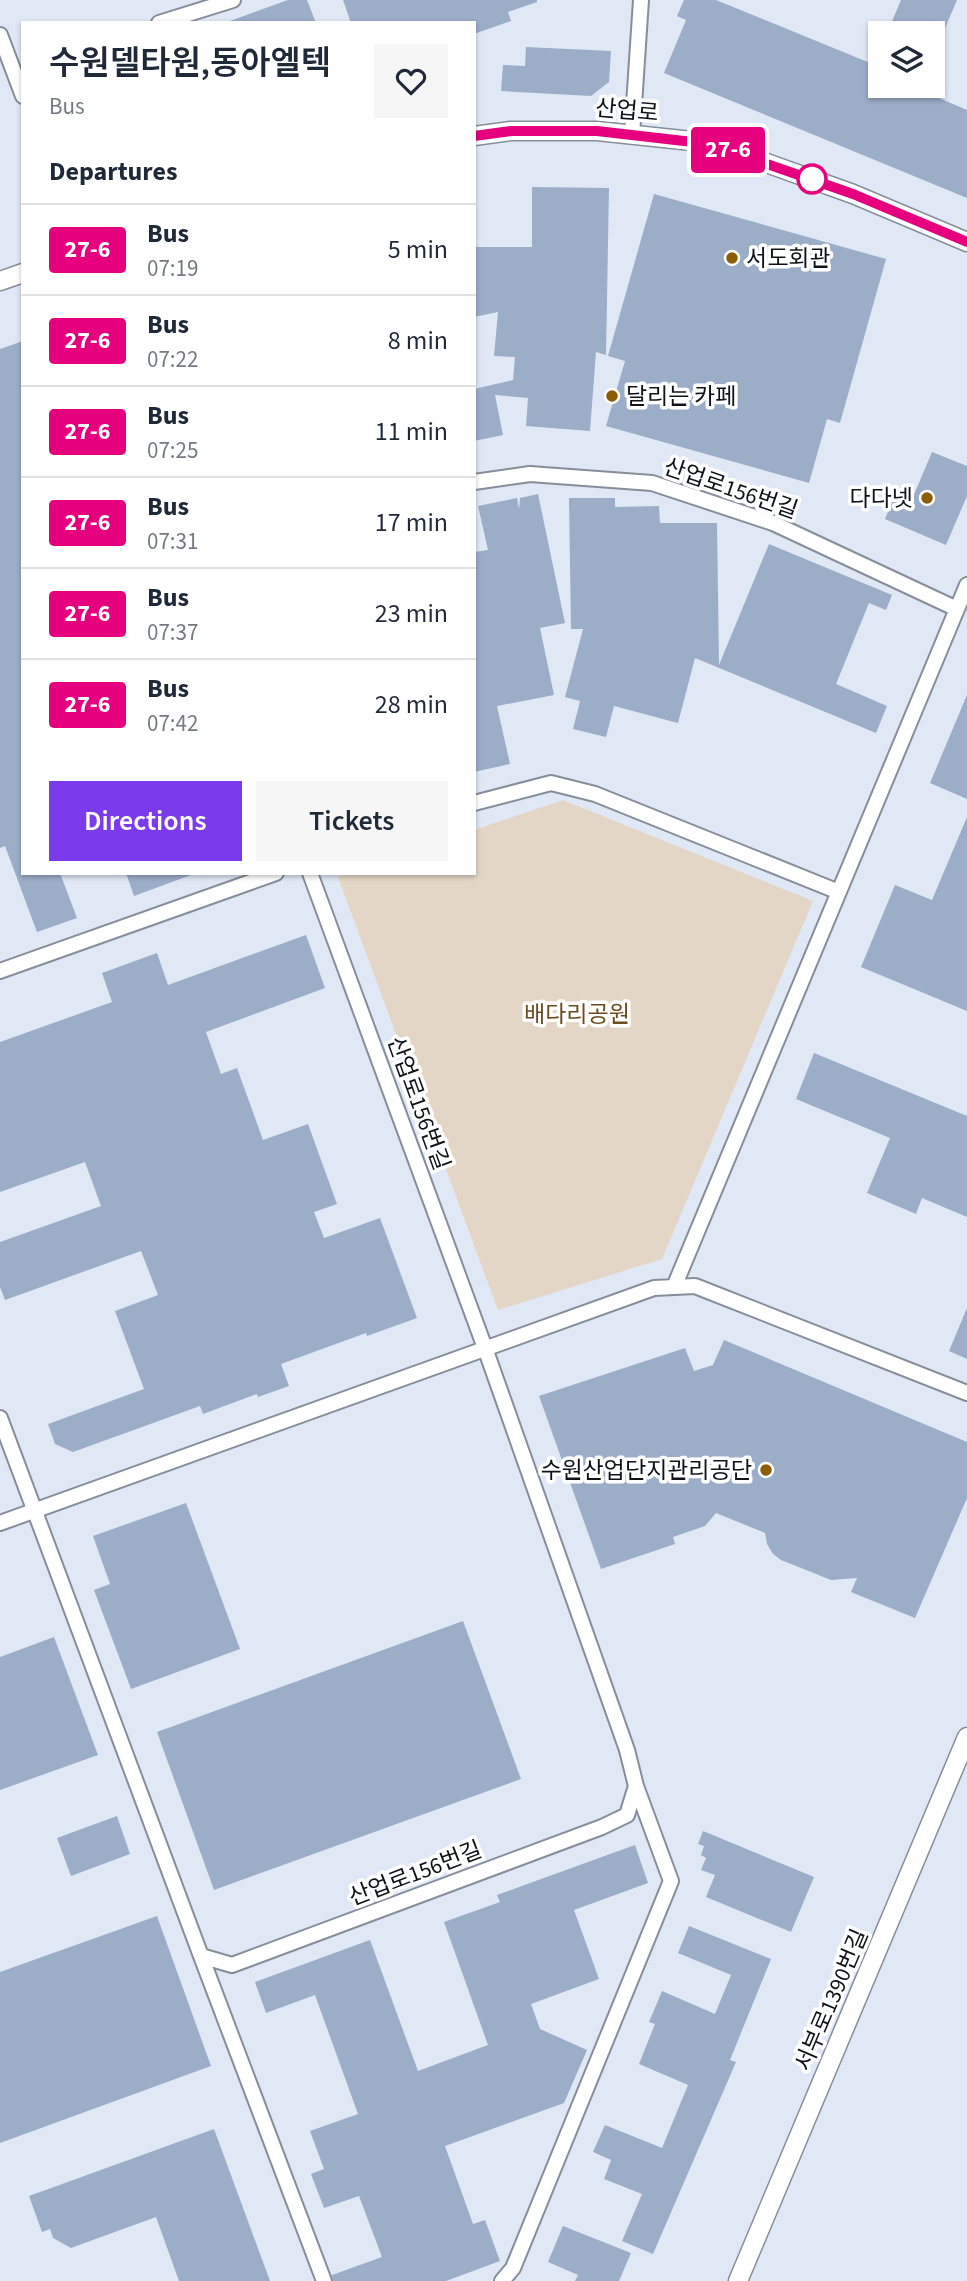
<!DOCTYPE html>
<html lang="en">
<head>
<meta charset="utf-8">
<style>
  :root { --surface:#fff; --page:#f6f6f7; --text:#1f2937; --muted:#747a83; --line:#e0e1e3; --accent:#7c3aed }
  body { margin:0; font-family:"Source Sans 3","Noto Sans KR",sans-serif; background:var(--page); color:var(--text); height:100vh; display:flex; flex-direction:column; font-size:26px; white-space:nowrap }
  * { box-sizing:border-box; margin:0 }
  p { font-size:23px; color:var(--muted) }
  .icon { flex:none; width:38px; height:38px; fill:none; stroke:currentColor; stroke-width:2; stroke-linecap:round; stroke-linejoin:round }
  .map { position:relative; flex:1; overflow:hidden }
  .side { position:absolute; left:21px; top:21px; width:455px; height:854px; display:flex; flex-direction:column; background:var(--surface); border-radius:0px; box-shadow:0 2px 5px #0004 }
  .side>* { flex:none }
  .badge { padding:0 14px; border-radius:5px; font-size:24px; line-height:46px }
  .buttons { position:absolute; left:868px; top:21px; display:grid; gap:14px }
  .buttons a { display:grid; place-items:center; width:77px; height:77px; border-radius:0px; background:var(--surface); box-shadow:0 2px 5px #0004; font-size:35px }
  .map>.badge { position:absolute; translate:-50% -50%; box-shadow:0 0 0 4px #fff }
  h2 { padding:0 28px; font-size:26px; line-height:63px }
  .round { display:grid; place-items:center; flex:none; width:74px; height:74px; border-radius:0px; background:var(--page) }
  .summary { display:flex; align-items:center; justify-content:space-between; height:119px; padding:0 28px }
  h1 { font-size:33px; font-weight:600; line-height:52px }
  .cta { display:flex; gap:14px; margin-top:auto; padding:14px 28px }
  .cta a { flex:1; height:80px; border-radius:0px; background:var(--accent); color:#fff; font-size:28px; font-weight:600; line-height:80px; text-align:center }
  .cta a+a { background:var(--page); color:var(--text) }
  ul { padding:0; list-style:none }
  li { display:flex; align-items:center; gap:21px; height:91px; padding:0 28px; border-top:2px solid var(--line) }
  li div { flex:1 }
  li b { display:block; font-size:26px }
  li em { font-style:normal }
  li .badge { min-width:77px; font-weight:700; text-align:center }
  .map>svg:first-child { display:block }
  .green { fill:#e3d6c6 }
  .building { fill:#9cadc8 }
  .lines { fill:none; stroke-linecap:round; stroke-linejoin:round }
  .minor-casing { stroke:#868e99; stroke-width:18 }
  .tertiary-casing { stroke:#868e99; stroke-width:21 }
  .minor { stroke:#fff; stroke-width:14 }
  .tertiary { stroke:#fff; stroke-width:18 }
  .line-casing { stroke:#fff; stroke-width:16 }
  .line { stroke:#e6007e; stroke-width:10 }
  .stop-dot { fill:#fff; stroke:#e6007e; stroke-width:3.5 }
  .poi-dot { fill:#8c5d03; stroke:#fff; stroke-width:2.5 }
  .labels { text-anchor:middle; stroke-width:7; stroke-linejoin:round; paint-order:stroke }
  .street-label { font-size:23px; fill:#0f1216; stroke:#fff }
  .poi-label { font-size:23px; fill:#0f1216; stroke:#fff; text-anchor:start }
  .park-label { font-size:23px; fill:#6a4c1f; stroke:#fff }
</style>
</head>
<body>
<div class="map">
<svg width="967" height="2281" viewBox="0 0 967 2281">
  <rect width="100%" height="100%" fill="#e0e8f5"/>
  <path class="green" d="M 563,800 L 813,901 L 662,1259 L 498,1310 L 338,877 L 350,873 L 474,873 L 474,830 Z"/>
  <path class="building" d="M 288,0 L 307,0 L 316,23 L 231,23 L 230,21 Z
    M 343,0 L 537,0 L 537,2 L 508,12 L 511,21 L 474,34 L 474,23 L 351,23 Z
    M 684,0 L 716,0 L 880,67 L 880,86 L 921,86 L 920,90 L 967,110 L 967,198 L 664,73 L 686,20 L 677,16 Z
    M 901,0 L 957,0 L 943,33 L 887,33 Z
    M 526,47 L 611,51 L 609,82 L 591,96 L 501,91 L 503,65 L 525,66 Z
    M 532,187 L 609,188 L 606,355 L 596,352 L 590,431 L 526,426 L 528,398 L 495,395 L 503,435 L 474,441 L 474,389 L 513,380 L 515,357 L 494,356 L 498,312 L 474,317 L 474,247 L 532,247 Z
    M 654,194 L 886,259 L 840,423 L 827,419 L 809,483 L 606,426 L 625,361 L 608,356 Z
    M 23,341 L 23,873 L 60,873 L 77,918 L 37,932 L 5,846 L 0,848 L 0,349 Z
    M 932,452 L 967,466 L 967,496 L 946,545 L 885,519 L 897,490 L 913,497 Z
    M 538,494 L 565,623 L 540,628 L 554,695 L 497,706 L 510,764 L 474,772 L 474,552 L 488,550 L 478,506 L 517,498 L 519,509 L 520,498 Z
    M 569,498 L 615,498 L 615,507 L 659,506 L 660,523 L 717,523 L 719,665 L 769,544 L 892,595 L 886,610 L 869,603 L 836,684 L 887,706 L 876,733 L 695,658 L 678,723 L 614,706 L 606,737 L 573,729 L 580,701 L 565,697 L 583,629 L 571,629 Z
    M 967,695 L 967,799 L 930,783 Z
    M 967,817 L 967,1011 L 861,967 L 895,885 L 932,900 Z
    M 126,873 L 191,873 L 191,875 L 134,896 Z
    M 306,935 L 325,988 L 206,1032 L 221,1074 L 237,1068 L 263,1140 L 308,1124 L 337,1204 L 314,1212 L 324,1238 L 380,1218 L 417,1318 L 367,1336 L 366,1333 L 281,1364 L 289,1386 L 258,1397 L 257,1394 L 203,1414 L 200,1406 L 73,1452 L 55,1444 L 48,1424 L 144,1389 L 115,1311 L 158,1295 L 141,1251 L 5,1300 L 0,1287 L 0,1242 L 101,1206 L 85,1162 L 0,1192 L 0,1042 L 112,1002 L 102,973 L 157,953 L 168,985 Z
    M 814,1053 L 967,1116 L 967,1217 L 922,1198 L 916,1214 L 867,1193 L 890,1138 L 796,1099 Z
    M 967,1308 L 967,1359 L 949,1351 Z
    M 724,1340 L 967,1442 L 967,1498 L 915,1618 L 851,1592 L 857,1578 L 831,1580 L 781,1560 L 773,1554 L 767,1544 L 765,1533 L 716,1513 L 705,1526 L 673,1537 L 675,1544 L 601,1569 L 539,1396 L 685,1348 L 694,1371 L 713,1365 Z
    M 186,1503 L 240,1649 L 131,1689 L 94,1590 L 110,1584 L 93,1536 Z
    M 463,1621 L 521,1779 L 214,1890 L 157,1732 Z
    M 54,1637 L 98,1755 L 0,1790 L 0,1657 Z
    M 117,1816 L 130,1854 L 71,1876 L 57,1838 Z
    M 703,1831 L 814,1877 L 791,1932 L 706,1897 L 715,1875 L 701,1870 L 706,1858 L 701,1855 L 704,1846 L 698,1844 Z
    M 635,1845 L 648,1883 L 574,1910 L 599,1979 L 531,2004 L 540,2029 L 587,2050 L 564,2103 L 445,2146 L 473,2224 L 485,2220 L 500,2261 L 446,2281 L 333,2281 L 332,2275 L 382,2257 L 359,2196 L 324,2208 L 311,2174 L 324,2169 L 310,2131 L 358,2114 L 315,1995 L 266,2013 L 255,1982 L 370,1940 L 418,2071 L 488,2045 L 444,1922 L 500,1902 L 497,1895 Z
    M 157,1916 L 211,2066 L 0,2143 L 0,1972 Z
    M 689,1926 L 771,1959 L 730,2060 L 736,2062 L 653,2254 L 622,2241 L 642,2194 L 604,2179 L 611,2160 L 593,2152 L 605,2125 L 662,2148 L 688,2085 L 639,2064 L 655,2024 L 649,2022 L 662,1991 L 715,2014 L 731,1975 L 678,1953 Z
    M 214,2129 L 270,2281 L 179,2281 L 156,2217 L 71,2248 L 53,2238 L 50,2229 L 42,2232 L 29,2196 Z
    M 563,2226 L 631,2253 L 619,2281 L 575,2281 L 578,2275 L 548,2262 Z"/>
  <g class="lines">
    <defs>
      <path id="minor" d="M 159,23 L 233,0
        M 0,35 L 23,96
        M 632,135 L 641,0
        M 474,482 L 530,474 L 652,483 L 773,523 L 957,609
        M 474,803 L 551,783 L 595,794 L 839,892
        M 0,971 L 276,873
        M 674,1287 L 967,585
        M 0,1418 L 201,1956 L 232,1965 L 602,1827 L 627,1815 L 636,1786 L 627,1750 L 485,1348 L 310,873
        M 0,1523 L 654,1288 L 695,1286 L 967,1393
        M 201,1956 L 324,2281
        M 502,2281 L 513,2268 L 671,1881 L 636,1786"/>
      <path id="tertiary" d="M 474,136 L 511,131 L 597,131 L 711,143 L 853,194 L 967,242
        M 0,281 L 23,273
        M 738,2281 L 967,1737"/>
    </defs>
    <use href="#minor" class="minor-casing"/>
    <use href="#tertiary" class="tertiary-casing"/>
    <use href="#minor" class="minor"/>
    <use href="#tertiary" class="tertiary"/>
  </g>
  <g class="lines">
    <defs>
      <path id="line" d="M 474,136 L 511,131 L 597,131 L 710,144 L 853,194 L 967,242"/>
    </defs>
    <use href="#line" class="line-casing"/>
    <use href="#line" class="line"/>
  </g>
  <circle class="stop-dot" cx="812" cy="179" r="14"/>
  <g class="poi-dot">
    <circle cx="732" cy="258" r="7"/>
    <circle cx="612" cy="396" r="7"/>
    <circle cx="927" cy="498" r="7"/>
    <circle cx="766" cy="1470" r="7"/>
  </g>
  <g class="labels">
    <g class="street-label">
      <text transform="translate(627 110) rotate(5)" y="8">산업로</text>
      <text transform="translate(731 488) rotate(19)" y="8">산업로156번길</text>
      <text transform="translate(419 1103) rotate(70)" y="8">산업로156번길</text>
      <text transform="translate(415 1873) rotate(-21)" y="8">산업로156번길</text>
      <text transform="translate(831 2000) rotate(-67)" y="8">서부로1390번길</text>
    </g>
    <g class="poi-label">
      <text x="746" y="266">서도회관</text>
      <text x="626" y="404">달리는 카페</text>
      <text x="913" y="506" text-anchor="end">다다넷</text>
      <text x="752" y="1478" text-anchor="end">수원산업단지관리공단</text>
    </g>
    <g class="park-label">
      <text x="577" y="1022">배다리공원</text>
    </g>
  </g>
</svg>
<div class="buttons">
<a><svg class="icon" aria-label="layers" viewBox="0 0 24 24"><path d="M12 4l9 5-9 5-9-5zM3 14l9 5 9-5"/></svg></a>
</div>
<b class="badge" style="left:728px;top:150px;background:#e6007e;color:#fff">27-6</b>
<section class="side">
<div class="summary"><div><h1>수원델타원,동아엘텍</h1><p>Bus</p></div><a class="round"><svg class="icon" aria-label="heart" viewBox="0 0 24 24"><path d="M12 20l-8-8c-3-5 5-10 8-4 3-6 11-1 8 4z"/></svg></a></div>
<h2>Departures</h2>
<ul>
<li><span class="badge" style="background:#e6007e;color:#fff">27-6</span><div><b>Bus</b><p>07:19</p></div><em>5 min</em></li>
<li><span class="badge" style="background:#e6007e;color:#fff">27-6</span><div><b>Bus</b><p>07:22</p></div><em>8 min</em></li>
<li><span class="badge" style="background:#e6007e;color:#fff">27-6</span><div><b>Bus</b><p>07:25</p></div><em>11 min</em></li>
<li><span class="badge" style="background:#e6007e;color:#fff">27-6</span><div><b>Bus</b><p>07:31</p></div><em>17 min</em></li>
<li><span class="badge" style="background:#e6007e;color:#fff">27-6</span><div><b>Bus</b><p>07:37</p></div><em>23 min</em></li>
<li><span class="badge" style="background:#e6007e;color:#fff">27-6</span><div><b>Bus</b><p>07:42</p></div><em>28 min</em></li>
</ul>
<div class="cta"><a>Directions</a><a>Tickets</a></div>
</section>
</div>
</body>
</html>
